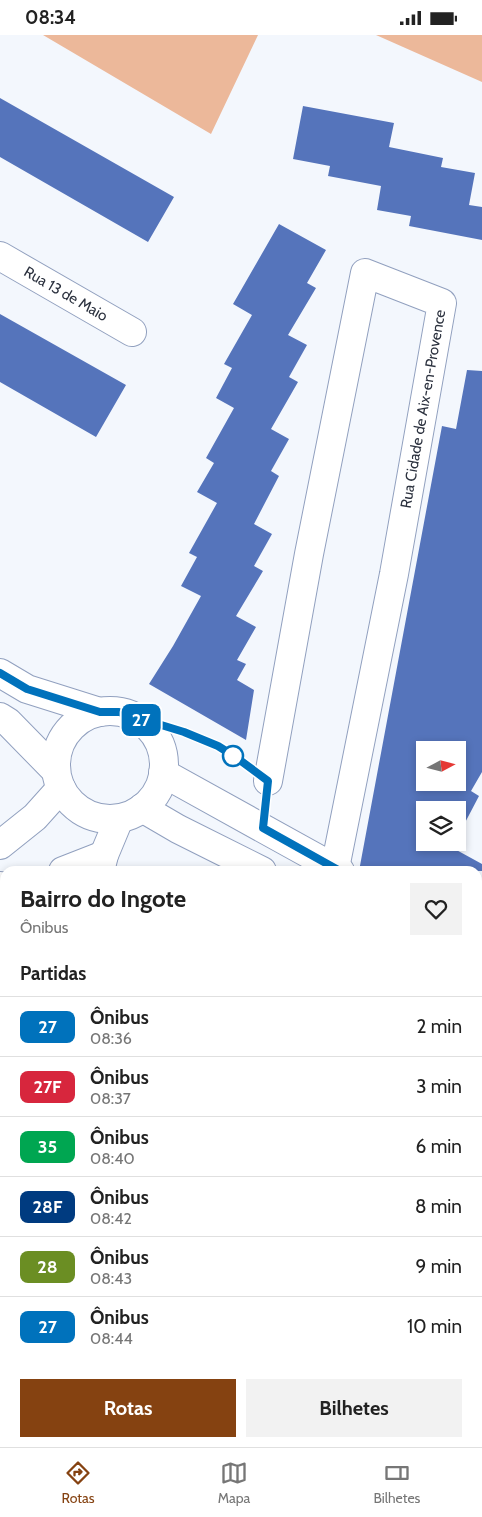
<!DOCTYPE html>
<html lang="pt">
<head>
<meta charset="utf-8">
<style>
  :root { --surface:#fff; --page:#f2f2f2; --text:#222; --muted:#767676; --line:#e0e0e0; --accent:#854211 }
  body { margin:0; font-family:Cabin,sans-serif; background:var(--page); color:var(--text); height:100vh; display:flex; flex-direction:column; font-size:19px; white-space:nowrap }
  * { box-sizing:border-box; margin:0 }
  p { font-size:16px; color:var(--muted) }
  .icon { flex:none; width:28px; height:28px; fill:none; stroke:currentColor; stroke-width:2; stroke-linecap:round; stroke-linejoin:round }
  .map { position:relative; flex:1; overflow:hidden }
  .side { position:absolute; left:0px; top:831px; width:482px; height:581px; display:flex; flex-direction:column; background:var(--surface); border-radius:15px 15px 0 0; box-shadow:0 2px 8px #0003 }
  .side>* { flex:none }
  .badge { padding:0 10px; border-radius:8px; font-size:18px; line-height:32px }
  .needle { width:32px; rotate:83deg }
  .tools { position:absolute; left:416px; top:706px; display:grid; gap:10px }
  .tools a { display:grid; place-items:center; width:50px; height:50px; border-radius:0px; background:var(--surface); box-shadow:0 2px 8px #0003; font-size:25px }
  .map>.badge { position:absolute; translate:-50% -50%; box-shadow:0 0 0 2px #fff }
  h2 { padding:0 20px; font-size:19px; line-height:45px }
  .round { display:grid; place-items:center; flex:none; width:52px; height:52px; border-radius:0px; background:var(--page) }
  .headline { display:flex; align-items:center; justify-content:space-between; height:85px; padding:0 20px }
  h1 { font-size:24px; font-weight:800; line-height:38px }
  .cta { display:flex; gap:10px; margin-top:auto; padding:10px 20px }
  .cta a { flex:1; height:58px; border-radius:0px; background:var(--accent); color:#fff; font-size:20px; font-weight:800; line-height:58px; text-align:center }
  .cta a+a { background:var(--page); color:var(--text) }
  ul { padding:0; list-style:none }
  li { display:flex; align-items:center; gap:15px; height:60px; padding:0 20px; border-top:1px solid var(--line) }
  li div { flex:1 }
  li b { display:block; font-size:19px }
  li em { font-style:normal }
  li .badge { min-width:55px; font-weight:700; text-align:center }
  .status { display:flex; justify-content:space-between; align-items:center; height:35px; padding:0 25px; background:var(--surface); direction:ltr }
  .status svg { height:14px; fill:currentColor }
  .dock { display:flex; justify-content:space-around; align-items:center; height:70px; border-top:1px solid var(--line); background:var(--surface); font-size:14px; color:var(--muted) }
  .dock a { display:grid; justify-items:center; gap:2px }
  .dock .current { color:var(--accent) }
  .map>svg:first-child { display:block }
  .green { fill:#ecb89a }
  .building { fill:#5574bb; fill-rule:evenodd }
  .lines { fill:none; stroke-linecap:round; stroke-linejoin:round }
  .minor-casing { stroke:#91a0bf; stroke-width:30 }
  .minor { stroke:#fff; stroke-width:28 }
  .line-casing { stroke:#fff; stroke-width:11 }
  .line { stroke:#0072bc; stroke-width:8 }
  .stop-dot { fill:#fff; stroke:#0072bc; stroke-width:2.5 }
  .labels { text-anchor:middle; stroke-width:5; stroke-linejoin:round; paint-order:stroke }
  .street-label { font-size:15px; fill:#2c323f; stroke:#fff }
</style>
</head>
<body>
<div class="status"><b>08:34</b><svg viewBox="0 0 49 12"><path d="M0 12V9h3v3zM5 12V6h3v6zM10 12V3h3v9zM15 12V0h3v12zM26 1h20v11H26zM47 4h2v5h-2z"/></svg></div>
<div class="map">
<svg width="482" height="1412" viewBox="0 0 482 1412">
  <rect width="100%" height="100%" fill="#f3f7fd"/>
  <path class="green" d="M 43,0 L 258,0 L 211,99 Z
    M 376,0 L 482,0 L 482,47 Z
    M 5,1399 L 5,1408 L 80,1408 L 84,1412 L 0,1412 L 0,1403 Z"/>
  <path class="building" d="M 0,63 L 174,162 L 148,207 L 0,122 Z
    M 303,71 L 394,88 L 389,112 L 443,123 L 441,132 L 475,138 L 469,170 L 482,172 L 482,205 L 409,191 L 411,181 L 377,175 L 381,151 L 328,141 L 330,131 L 293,124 Z
    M 279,189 L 326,215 L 307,248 L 316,253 L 288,300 L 307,310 L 289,342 L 298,347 L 271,394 L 289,404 L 271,436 L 279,441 L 254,489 L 272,499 L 254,531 L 263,536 L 236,581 L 256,592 L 237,625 L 246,629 L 237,645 L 254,655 L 246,705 L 149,649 L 173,611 L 201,561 L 181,551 L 197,522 L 189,518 L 217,468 L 197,457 L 214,428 L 206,423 L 234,373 L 216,363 L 232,333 L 224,329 L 252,280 L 233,269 Z
    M 0,279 L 126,350 L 96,402 L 0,347 Z
    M 467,335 L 482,336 L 482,737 L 471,756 L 479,761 L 458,801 L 458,775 L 425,775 L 425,808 L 454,808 L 451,812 L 482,829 L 482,836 L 359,836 L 442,391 L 456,394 ZM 425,715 L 458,715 L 458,748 L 425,748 Z"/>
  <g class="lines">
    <defs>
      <g id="minor">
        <path id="s1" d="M 0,221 L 132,297"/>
        <path d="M 0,638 L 27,654 L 100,677"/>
        <circle cx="110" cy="730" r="54"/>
        <path d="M 0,682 L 8,687 L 56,736"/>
        <path d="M 163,738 L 340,836"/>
        <path d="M 268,746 L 309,519 L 365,238 L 442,268 L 394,539 L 335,833"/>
        <path d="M 142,773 L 178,794 L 262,836"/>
        <path d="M 0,810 L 35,782 L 61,753"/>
        <path d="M 63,836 L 104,820"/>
        <path d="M 100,836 L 104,820 L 119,784"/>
        <path d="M 0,851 L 5,852"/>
        <path d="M 478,914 L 482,917"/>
        <path d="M 478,959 L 482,961"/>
        <path d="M 0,1083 L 5,1081"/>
        <path d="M 0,1181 L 5,1158"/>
        <path d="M 0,1252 L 5,1271"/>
        <path d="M 0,1381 L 5,1378"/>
        <path d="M 95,1408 L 98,1412"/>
        <path d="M 155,1412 L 157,1408"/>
      </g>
    </defs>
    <use href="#minor" class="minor-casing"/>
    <use href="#minor" class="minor"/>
  </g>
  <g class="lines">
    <defs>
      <path id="line" d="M 0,638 L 27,654 L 100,677 L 119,677 L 184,697 L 218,711 L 237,723 L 268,746 L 263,793 L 340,836"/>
    </defs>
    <use href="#line" class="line-casing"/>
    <use href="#line" class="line"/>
  </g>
  <circle class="stop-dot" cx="233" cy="721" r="10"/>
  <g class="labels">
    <g class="street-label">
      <text dy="5" stroke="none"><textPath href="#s1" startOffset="76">Rua 13 de Maio</textPath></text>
      <text transform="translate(423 374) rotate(-80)" y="5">Rua Cidade de Aix-en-Provence</text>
    </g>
  </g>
</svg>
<div class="tools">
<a><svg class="needle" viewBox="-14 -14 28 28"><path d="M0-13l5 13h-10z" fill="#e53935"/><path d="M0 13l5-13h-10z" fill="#767676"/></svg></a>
<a><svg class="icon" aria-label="layers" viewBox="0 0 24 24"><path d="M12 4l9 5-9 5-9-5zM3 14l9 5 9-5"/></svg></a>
</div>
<b class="badge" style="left:141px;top:685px;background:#0072bc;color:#fff">27</b>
<section class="side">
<div class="headline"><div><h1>Bairro do Ingote</h1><p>Ônibus</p></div><a class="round"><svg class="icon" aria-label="heart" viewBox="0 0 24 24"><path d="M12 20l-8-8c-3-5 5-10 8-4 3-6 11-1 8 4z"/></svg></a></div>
<h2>Partidas</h2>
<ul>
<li><span class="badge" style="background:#0072bc;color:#fff">27</span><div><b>Ônibus</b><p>08:36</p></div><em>2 min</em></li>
<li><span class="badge" style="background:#d7263d;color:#fff">27F</span><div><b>Ônibus</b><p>08:37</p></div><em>3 min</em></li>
<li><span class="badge" style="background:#00a651;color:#fff">35</span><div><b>Ônibus</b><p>08:40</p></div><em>6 min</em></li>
<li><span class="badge" style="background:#003b80;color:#fff">28F</span><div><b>Ônibus</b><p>08:42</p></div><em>8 min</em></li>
<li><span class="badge" style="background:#6b8e23;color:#fff">28</span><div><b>Ônibus</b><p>08:43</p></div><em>9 min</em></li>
<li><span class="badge" style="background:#0072bc;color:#fff">27</span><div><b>Ônibus</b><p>08:44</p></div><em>10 min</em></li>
</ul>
<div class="cta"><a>Rotas</a><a>Bilhetes</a></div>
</section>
</div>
<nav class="dock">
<a class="current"><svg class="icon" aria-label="directions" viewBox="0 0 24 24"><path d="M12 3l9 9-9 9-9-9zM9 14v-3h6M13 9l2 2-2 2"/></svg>Rotas</a>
<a><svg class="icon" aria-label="map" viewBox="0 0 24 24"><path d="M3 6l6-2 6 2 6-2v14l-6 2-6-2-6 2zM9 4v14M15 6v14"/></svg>Mapa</a>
<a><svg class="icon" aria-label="tickets" viewBox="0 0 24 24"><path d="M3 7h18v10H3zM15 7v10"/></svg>Bilhetes</a>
</nav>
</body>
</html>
